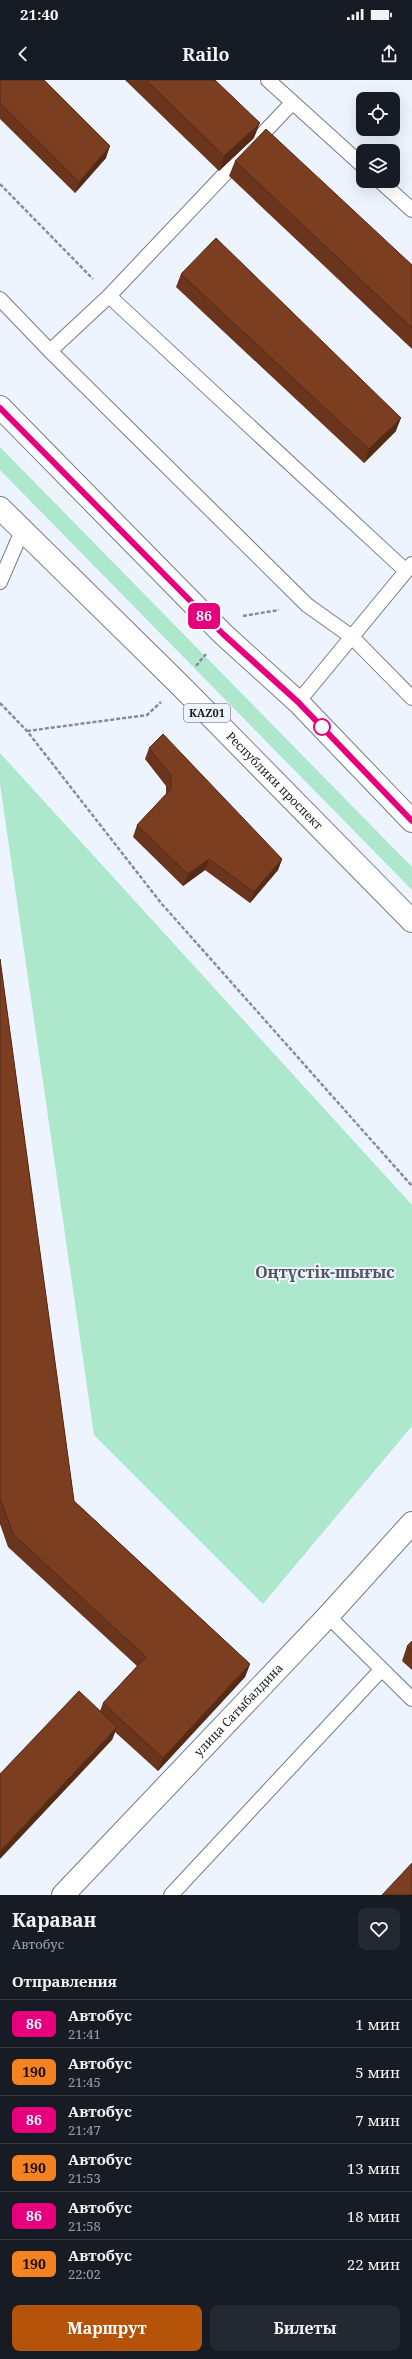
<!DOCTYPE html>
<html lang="ru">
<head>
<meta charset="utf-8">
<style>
  :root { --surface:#171b24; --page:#242831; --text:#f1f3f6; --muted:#9ea1a6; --line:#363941; --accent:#b45309 }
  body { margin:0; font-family:"Noto Serif",serif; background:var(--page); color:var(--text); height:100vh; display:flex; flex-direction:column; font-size:15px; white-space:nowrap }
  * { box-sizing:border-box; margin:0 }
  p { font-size:13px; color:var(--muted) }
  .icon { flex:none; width:22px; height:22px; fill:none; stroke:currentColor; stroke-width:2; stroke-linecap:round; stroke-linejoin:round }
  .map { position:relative; height:1815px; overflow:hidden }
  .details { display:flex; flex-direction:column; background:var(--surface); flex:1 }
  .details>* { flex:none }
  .badge { padding:0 8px; border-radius:6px; font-size:14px; line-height:26px }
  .fabs { position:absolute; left:356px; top:12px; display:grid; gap:8px }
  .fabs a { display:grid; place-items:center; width:44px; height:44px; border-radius:8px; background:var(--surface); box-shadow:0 4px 16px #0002; font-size:20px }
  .map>.badge { position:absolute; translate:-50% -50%; box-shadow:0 0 0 2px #fff }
  h2 { padding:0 12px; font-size:15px; line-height:36px }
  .round { display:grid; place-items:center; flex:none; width:42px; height:42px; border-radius:8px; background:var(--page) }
  .head { display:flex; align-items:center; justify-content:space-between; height:68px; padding:0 12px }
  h1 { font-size:19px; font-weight:700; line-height:30px }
  .cta { display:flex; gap:8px; margin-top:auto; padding:8px 12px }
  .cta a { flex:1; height:46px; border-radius:8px; background:var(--accent); color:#fff; font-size:16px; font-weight:700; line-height:46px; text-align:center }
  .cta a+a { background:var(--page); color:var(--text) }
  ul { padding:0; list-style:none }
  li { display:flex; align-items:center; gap:12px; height:48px; padding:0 12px; border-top:1px solid var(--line) }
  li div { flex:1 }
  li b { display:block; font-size:15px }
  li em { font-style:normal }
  li .badge { min-width:44px; font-weight:700; text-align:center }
  .status { display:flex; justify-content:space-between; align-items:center; height:28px; padding:0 20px; background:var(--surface); direction:ltr }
  .status svg { height:11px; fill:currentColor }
  header { display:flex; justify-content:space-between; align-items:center; height:52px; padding:0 12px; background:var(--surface); font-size:18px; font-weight:700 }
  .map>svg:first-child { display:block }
  .green { fill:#ade8cd }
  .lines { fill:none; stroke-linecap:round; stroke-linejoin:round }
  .lane-casing { stroke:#777b85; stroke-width:16 }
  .secondary-casing { stroke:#777b85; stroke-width:24 }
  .highway-casing { stroke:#777b85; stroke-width:24 }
  .path { stroke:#888c93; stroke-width:2.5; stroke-dasharray:4 2; stroke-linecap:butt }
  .lane { stroke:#fff; stroke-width:14 }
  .secondary { stroke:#fff; stroke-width:22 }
  .highway { stroke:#fff; stroke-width:22 }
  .wall { fill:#6a351c }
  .shaded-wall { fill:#562b16 }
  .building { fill:#7b3e20; stroke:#562b16 }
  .line-casing { stroke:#fff; stroke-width:9 }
  .line { stroke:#e6007e; stroke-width:6 }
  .stop-dot { fill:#fff; stroke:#e6007e; stroke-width:2 }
  .labels { text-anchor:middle; stroke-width:4; stroke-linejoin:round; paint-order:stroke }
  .shield { fill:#eef4fe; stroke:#595c61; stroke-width:1 }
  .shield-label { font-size:11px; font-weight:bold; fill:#191b1e }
  .street-label { font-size:12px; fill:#191b1e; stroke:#eef4fe }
  .district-label { font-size:16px; font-weight:bold; fill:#51565f; stroke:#eef4fe }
</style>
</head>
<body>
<div class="status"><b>21:40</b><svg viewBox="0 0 49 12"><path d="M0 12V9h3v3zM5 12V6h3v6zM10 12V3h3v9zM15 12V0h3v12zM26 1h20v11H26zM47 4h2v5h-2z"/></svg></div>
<header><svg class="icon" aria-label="back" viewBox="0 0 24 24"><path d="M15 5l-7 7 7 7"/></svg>Railo<svg class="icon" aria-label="share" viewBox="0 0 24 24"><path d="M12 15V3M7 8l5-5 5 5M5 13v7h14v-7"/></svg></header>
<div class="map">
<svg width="412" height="1815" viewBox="0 0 412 1815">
  <rect width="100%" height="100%" fill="#eef4fe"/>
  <path class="green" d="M 0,367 L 412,787 L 412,810 L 0,390 Z
    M 0,673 L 412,1125 L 412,1346 L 263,1524 L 94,1355 L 0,704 Z"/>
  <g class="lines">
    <defs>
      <path id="lane" d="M 268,0 L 363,86
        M 380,101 L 412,130
        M 109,216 L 406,491
        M 0,219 L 50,271 L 109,216 L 292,23
        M 50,271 L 307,525 L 352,557 L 412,618
        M 0,502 L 22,451
        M 298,622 L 412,484
        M 328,1536 L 412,1619
        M 171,1815 L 381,1590"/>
      <g id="secondary">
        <path id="s1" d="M 63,1815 L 328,1536 L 412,1443"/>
      </g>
      <g id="highway">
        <path d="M 0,327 L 223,554 L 298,622 L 412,741"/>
        <path id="s2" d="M 0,428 L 180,605 L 412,841"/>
      </g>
    </defs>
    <use href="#lane" class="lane-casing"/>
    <use href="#secondary" class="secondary-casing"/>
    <use href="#highway" class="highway-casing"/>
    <path class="path" d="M 0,104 L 93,199
      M 243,536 L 279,530
      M 196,586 L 206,574
      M 0,623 L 27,651 L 161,823 L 412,1106
      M 27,651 L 147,635 L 161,622"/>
    <use href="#lane" class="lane"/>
    <use href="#secondary" class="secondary"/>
    <use href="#highway" class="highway"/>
  </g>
  <path class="wall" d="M 0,0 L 106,78 L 75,113 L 0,39 Z
    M 125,0 L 215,0 L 254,58 L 219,91 Z
    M 235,81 L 412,185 L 412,269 L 229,96 Z
    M 181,194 L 396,351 L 364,383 L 176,207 Z
    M 149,668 L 282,779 L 278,790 L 250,823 L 205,790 L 183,806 L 133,757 L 137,745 L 166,714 L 166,706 L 145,679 Z
    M 0,879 L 74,1421 L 250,1584 L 245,1597 L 158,1691 L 115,1652 L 112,1660 L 100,1631 L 103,1623 L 137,1586 L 8,1467 L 0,1444 Z
    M 412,1561 L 412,1590 L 402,1581 L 407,1566 Z"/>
  <path class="shaded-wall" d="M 260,43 L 254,58 L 219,91 L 224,76 Z
    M 110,66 L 106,78 L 75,113 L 79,102 Z
    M 401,338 L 396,351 L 364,383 L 369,369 Z
    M 209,779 L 205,790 L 183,806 L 188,794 Z
    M 282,779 L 278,790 L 250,823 L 254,812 Z
    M 250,1584 L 245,1597 L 158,1691 L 163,1678 Z
    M 117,1647 L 112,1660 L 0,1779 L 0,1771 Z"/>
  <path class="building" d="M 0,0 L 44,0 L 110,66 L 79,102 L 0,23 Z
    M 146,0 L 215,0 L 260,43 L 224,76 Z
    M 266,49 L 412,185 L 412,248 L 235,81 Z
    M 216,158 L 401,338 L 369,369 L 181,194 Z
    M 163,654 L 282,779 L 254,812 L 209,779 L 188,794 L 137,745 L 171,709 L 171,695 L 149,668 Z
    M 0,879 L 74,1421 L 250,1584 L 163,1678 L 103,1623 L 146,1577 L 13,1454 L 0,1418 Z
    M 412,1561 L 412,1570 L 407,1566 Z
    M 79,1611 L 117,1647 L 0,1771 L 0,1694 Z
    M 412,1783 L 412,1815 L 382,1815 Z"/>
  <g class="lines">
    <defs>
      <path id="line" d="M 0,328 L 223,554 L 298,622 L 412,741"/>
    </defs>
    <use href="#line" class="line-casing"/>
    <use href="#line" class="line"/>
  </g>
  <circle class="stop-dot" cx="322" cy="647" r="8"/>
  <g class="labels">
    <rect class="shield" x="184" y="624" width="46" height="18" rx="3"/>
    <g class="shield-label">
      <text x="207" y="637">KАZ01</text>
    </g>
    <g class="street-label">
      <text dy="4" stroke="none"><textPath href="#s2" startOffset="387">Республики проспект</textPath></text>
      <text dy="4" stroke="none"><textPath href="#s1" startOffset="255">улица Сатыбалдина</textPath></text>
    </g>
    <g class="district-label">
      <text x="325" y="1198">Оңтүстік-шығыс</text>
    </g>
  </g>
</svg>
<div class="fabs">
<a><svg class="icon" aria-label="locate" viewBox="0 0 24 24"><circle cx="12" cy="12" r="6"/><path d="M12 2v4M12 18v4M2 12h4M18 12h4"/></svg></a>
<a><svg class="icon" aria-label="layers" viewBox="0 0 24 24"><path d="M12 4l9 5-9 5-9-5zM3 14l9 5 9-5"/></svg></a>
</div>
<b class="badge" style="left:204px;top:536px;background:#e6007e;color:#fff">86</b>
</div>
<section class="details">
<div class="head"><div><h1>Караван</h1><p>Автобус</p></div><a class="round"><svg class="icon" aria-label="heart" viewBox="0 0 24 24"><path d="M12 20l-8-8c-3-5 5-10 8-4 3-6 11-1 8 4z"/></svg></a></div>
<h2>Отправления</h2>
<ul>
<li><span class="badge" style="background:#e6007e;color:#fff">86</span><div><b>Автобус</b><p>21:41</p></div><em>1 мин</em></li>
<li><span class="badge" style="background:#f58220;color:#111">190</span><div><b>Автобус</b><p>21:45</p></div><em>5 мин</em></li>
<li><span class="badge" style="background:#e6007e;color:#fff">86</span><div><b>Автобус</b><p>21:47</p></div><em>7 мин</em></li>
<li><span class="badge" style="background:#f58220;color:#111">190</span><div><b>Автобус</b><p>21:53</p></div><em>13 мин</em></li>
<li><span class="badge" style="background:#e6007e;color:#fff">86</span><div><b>Автобус</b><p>21:58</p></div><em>18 мин</em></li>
<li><span class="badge" style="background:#f58220;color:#111">190</span><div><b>Автобус</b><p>22:02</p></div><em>22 мин</em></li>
</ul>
<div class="cta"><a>Маршрут</a><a>Билеты</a></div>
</section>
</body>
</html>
